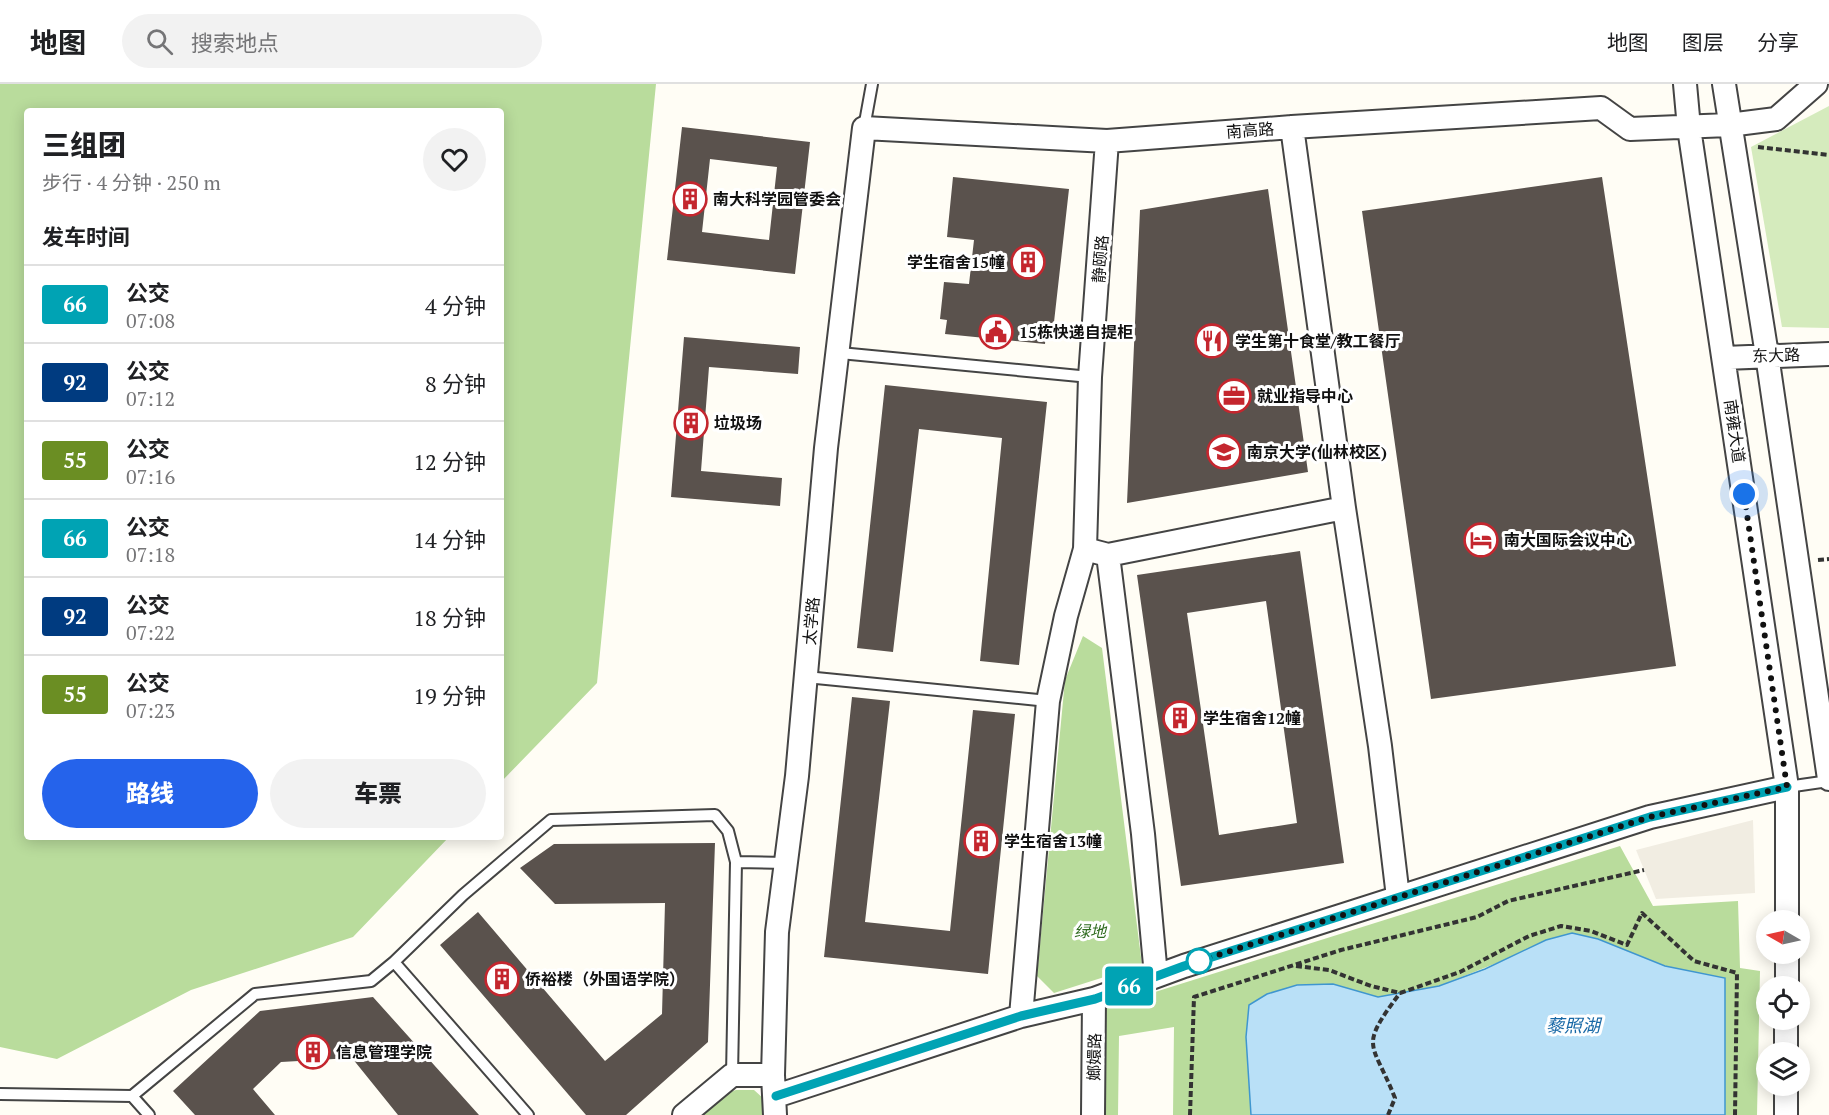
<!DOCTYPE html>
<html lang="zh">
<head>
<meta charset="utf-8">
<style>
  :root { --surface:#fff; --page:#f2f2f2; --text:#202124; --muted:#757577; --line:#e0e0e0; --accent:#2563eb }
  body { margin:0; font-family:"PT Serif","Noto Sans SC",serif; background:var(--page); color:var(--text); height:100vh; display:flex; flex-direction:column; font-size:22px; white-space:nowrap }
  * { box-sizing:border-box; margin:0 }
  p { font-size:20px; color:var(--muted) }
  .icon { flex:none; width:33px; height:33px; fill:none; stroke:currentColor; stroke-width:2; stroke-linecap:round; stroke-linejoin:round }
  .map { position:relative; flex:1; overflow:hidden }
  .side { position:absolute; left:24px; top:24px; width:480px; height:732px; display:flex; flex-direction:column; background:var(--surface); border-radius:6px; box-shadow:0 3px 15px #0003 }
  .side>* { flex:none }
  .badge { padding:0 12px; border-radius:4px; font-size:21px; line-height:39px }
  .needle { width:39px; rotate:279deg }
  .fabs { position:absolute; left:1756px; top:826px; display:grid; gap:12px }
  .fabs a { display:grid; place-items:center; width:54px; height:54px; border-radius:50%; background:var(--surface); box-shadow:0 3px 15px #0003; font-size:30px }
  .you { position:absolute; width:30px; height:30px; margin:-15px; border:4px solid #fff; border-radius:50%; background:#1a73e8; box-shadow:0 0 0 9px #1a73e833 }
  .map>.badge { position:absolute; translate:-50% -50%; box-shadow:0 0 0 3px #fff }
  h2 { padding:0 18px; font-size:22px; line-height:54px }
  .round { display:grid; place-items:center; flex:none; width:63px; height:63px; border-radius:32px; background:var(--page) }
  .summary { display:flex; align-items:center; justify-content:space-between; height:102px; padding:0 18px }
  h1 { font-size:28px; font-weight:800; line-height:45px }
  .button { display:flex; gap:12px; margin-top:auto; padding:12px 18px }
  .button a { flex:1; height:69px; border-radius:36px; background:var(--accent); color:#fff; font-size:24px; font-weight:800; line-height:69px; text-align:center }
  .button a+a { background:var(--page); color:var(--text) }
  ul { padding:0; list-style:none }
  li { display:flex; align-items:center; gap:18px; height:78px; padding:0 18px; border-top:2px solid var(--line) }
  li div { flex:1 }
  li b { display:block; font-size:22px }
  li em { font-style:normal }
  li .badge { min-width:66px; font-weight:700; text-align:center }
  header { display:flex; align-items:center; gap:36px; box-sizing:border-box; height:84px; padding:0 30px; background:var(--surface); border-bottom:2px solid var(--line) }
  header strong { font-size:28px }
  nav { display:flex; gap:33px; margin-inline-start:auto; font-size:21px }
  .search { width:420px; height:54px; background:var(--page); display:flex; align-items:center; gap:15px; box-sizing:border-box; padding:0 21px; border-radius:33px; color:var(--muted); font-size:22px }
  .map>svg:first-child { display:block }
  .green { fill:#d5ebbd }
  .forest { fill:#b9dc9c }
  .plaza { fill:#f1ede2 }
  .water { fill:#b9e0f7; stroke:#3f96cf; stroke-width:1.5 }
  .building { fill:#5a524d; fill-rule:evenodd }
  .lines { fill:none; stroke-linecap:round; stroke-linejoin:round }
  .service-casing { stroke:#444; stroke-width:14 }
  .minor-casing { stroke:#444; stroke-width:26 }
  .path { stroke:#333; stroke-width:4; stroke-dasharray:6 3; stroke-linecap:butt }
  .service { stroke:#fff; stroke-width:10 }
  .minor { stroke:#fff; stroke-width:22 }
  .line-casing { stroke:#fff; stroke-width:14 }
  .line { stroke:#00a3b4; stroke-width:9 }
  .walk { stroke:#111; stroke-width:6; stroke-dasharray:0 10.8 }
  .stop-dot { fill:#fff; stroke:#00a3b4; stroke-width:3 }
  .labels { text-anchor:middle; stroke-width:6; stroke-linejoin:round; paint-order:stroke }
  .street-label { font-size:16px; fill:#111; stroke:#fff }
  .poi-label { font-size:16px; font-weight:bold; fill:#111; stroke:#fff; text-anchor:start }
  .park-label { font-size:16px; font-style:italic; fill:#2f6b1f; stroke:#fff }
  .water-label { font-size:18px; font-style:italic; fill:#1768a6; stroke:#fff }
</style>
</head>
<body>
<header>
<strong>地图</strong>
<div class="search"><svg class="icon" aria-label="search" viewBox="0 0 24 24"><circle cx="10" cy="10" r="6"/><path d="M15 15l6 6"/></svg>搜索地点</div>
<nav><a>地图</a><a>图层</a><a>分享</a></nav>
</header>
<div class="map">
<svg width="1829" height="1031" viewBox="0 0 1829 1031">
  <rect width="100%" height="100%" fill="#fffdf5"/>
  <path class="green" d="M 1829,22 L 1829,244 L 1782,243 L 1751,63 Z"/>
  <path class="forest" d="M 0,0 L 656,0 L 597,599 L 501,698 L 501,27 L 27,27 L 27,753 L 449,753 L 353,853 L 191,906 L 57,975 L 0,963 Z
    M 1083,552 L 1102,564 L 1142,881 L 1054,909 L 1037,892 L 1065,596 Z
    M 1620,762 L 1653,822 L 1738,817 L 1740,884 L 1760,887 L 1757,1031 L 1725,1031 L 1725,894 L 1665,882 L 1598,855 L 1572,849 L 1439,902 L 1378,913 L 1333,900 L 1297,901 L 1267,910 L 1249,921 L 1251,1031 L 1173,1031 L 1174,943 L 1119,952 L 1118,1031 L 1103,1031 L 1104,924 Z
    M 736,1006 L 754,1006 L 764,1015 L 763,1031 L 701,1031 L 727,1009 Z"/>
  <path class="plaza" d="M 1753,736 L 1755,809 L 1656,815 L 1636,766 Z"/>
  <path class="water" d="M 1572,849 L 1598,855 L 1665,882 L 1725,894 L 1725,1031 L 1251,1031 L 1246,953 L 1249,921 L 1267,910 L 1297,901 L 1333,900 L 1378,913 L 1439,902 L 1485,885 L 1546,856 Z"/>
  <path class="building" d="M 682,43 L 810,58 L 795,190 L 667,176 ZM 710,75 L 777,83 L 769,156 L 702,148 Z
    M 953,93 L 1069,105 L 1053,247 L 1046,247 L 1045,260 L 945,250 L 947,236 L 940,235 L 944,198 L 969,200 L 974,156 L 947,153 Z
    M 1602,93 L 1676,582 L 1431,615 L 1362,127 Z
    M 1268,105 L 1308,388 L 1127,419 L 1140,126 Z
    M 684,253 L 800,263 L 798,290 L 709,283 L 701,387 L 782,394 L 780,422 L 671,413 Z
    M 885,301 L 1047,318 L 1019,581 L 980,577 L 1002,354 L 919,345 L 893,568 L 857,564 Z
    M 1300,467 L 1344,779 L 1181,802 L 1137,491 ZM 1266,517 L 1297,739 L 1219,751 L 1187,529 Z
    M 852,613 L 890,617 L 865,838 L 950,847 L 973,626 L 1015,630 L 988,890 L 824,873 Z
    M 715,759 L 708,958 L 626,1031 L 586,1031 L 440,861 L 478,828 L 605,977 L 662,930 L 665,819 L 555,820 L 520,784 L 554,760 Z
    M 373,913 L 479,1031 L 398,1031 L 352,974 L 281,978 L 253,1005 L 275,1031 L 195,1031 L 173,1007 L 260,927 Z"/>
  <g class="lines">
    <defs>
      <path id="service" d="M 864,44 L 872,0
        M 840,269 L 1090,293
        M 806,593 L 1048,617
        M 1787,703 L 1829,697
        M 732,991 L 736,778 L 786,779
        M 0,1010 L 132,1012
        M 149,1031 L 132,1012 L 255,910 L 371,897 L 394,878
        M 528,1031 L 394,878 L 463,811 L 551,736 L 715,731 L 728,747 L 736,778"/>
      <path id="minor" d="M 1685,0 L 1689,44 L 1787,703 L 1787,837
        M 1724,0 L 1767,271 L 1829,695
        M 1292,43 L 1344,424
        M 1107,57 L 1090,293 L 1085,465 L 1108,471 L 1143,750 L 1156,892
        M 1724,274 L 1829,270
        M 1108,471 L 1344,424 L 1380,662 L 1398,813
        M 1787,903 L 1787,870
        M 1021,932 L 1048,617 L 1066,532 L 1085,465
        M 1786,969 L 1786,936
        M 776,1012 L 1021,932 L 1094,915 L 1184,882 L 1650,733 L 1787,703
        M 684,1031 L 732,991 L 773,991
        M 775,1031 L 773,991 L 777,848 L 797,692 L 826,364 L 864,44 L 1107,57 L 1292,43 L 1601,24 L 1630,45 L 1729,41 L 1776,35 L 1816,0
        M 1093,1031 L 1094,915
        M 1786,1031 L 1786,1002"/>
    </defs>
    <use href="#service" class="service-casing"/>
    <use href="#minor" class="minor-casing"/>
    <path class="path" d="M 1758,63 L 1829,71
      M 1818,476 L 1829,475
      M 1296,882 L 1329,886 L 1371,902 L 1400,909 L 1460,888 L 1529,852 L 1561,842 L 1591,847 L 1627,861 L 1642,829 L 1694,877 L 1737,889 L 1735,1031
      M 1190,1031 L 1194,913 L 1341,866 L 1477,833 L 1508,817 L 1644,786
      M 1388,1031 L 1395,1014 C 1372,956 1358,965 1400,909"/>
    <use href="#service" class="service"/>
    <use href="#minor" class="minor"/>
  </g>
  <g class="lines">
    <defs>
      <path id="line" d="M 776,1012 L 1021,932 L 1095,915 L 1184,882 L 1650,733 L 1787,703"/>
    </defs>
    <use href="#line" class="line-casing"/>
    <use href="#line" class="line"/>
    <path class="walk" d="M 1199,877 L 1650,733 L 1787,703 L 1744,410"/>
  </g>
  <defs>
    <symbol id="building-ring" viewBox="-11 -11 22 22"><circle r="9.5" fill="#fff" stroke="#c4262e" stroke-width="1.5"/><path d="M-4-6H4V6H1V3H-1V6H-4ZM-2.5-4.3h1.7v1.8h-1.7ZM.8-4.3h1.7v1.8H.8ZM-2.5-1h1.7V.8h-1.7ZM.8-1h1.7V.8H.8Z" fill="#c4262e"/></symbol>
    <symbol id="civic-ring" viewBox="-11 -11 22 22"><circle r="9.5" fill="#fff" stroke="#c4262e" stroke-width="1.5"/><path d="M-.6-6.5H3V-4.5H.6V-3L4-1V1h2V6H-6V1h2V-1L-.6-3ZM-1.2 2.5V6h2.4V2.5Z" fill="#c4262e"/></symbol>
    <symbol id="restaurant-ring" viewBox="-11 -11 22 22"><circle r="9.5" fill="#fff" stroke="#c4262e" stroke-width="1.5"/><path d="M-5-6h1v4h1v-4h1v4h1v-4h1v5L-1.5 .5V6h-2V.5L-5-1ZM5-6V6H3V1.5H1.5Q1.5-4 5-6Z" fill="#c4262e"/></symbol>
    <symbol id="office-ring" viewBox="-11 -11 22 22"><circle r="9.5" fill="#fff" stroke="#c4262e" stroke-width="1.5"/><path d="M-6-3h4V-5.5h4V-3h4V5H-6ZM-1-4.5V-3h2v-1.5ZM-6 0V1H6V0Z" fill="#c4262e"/></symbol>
    <symbol id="university-ring" viewBox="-11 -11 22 22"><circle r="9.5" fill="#fff" stroke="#c4262e" stroke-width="1.5"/><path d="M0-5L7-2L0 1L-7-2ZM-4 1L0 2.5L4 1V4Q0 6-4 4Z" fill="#c4262e"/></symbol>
    <symbol id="hotel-ring" viewBox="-11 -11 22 22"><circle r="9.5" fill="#fff" stroke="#c4262e" stroke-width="1.5"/><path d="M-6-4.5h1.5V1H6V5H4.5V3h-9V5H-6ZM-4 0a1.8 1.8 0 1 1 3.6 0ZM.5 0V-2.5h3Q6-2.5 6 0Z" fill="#c4262e"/></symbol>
  </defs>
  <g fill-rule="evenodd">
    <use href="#building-ring" x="671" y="96" width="38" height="38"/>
    <use href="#building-ring" x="1009" y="159" width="38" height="38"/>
    <use href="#civic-ring" x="977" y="229" width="38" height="38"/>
    <use href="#restaurant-ring" x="1193" y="238" width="38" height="38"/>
    <use href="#office-ring" x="1215" y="293" width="38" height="38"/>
    <use href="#building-ring" x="672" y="320" width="38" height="38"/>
    <use href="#university-ring" x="1205" y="349" width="38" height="38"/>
    <use href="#hotel-ring" x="1462" y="437" width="38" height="38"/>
    <use href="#building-ring" x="1161" y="615" width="38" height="38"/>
    <use href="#building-ring" x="962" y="738" width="38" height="38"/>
    <use href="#building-ring" x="483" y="876" width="38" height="38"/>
    <use href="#building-ring" x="294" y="949" width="38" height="38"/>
  </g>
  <circle class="stop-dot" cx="1199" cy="877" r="12"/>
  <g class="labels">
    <g class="street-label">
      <text transform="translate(1250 46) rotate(-4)" y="6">南高路</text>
      <text transform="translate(1100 175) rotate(-85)" y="6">静颐路</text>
      <text transform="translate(1776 271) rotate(-2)" y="6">东大路</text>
      <text transform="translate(1735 347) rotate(82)" y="6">南雍大道</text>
      <text transform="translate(811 537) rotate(-85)" y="6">太学路</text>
      <text transform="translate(1094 973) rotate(-89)" y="6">嫏嬛路</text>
    </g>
    <g class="poi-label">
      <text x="713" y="121">南大科学园管委会</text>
      <text x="1005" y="184" text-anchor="end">学生宿舍15幢</text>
      <text x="1019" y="254">15栋快递自提柜</text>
      <text x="1235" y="263">学生第十食堂/教工餐厅</text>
      <text x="1257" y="318">就业指导中心</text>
      <text x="714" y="345">垃圾场</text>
      <text x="1247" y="374">南京大学(仙林校区)</text>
      <text x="1504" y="462">南大国际会议中心</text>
      <text x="1203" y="640">学生宿舍12幢</text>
      <text x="1004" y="763">学生宿舍13幢</text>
      <text x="525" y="901">侨裕楼（外国语学院）</text>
      <text x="336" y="974">信息管理学院</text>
    </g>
    <g class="park-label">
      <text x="1090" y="853">绿地</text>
    </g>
    <g class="water-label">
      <text x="1573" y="948">藜照湖</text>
    </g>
  </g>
</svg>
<div class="fabs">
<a><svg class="needle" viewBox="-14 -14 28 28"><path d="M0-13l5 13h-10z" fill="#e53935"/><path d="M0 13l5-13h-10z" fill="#757577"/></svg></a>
<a><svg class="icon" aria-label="locate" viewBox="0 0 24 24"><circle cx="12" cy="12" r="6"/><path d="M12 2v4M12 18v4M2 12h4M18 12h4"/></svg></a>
<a><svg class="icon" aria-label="layers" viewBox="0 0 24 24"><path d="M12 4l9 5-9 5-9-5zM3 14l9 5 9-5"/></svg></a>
</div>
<div class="you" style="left:1744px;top:410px"></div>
<b class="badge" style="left:1129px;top:902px;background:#00a3b4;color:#fff">66</b>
<section class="side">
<div class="summary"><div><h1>三组团</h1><p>步行 · 4 分钟 · 250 m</p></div><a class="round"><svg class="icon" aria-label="heart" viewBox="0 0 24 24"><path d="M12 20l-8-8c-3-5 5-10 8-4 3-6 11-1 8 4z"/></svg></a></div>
<h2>发车时间</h2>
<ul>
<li><span class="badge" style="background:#00a3b4;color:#fff">66</span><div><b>公交</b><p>07:08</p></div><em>4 分钟</em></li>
<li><span class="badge" style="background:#003b80;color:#fff">92</span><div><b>公交</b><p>07:12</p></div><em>8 分钟</em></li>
<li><span class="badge" style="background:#6b8e23;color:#fff">55</span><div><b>公交</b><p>07:16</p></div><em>12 分钟</em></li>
<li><span class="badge" style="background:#00a3b4;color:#fff">66</span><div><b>公交</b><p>07:18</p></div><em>14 分钟</em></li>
<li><span class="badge" style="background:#003b80;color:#fff">92</span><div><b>公交</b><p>07:22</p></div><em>18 分钟</em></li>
<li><span class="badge" style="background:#6b8e23;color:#fff">55</span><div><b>公交</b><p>07:23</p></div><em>19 分钟</em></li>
</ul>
<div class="button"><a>路线</a><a>车票</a></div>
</section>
</div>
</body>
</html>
